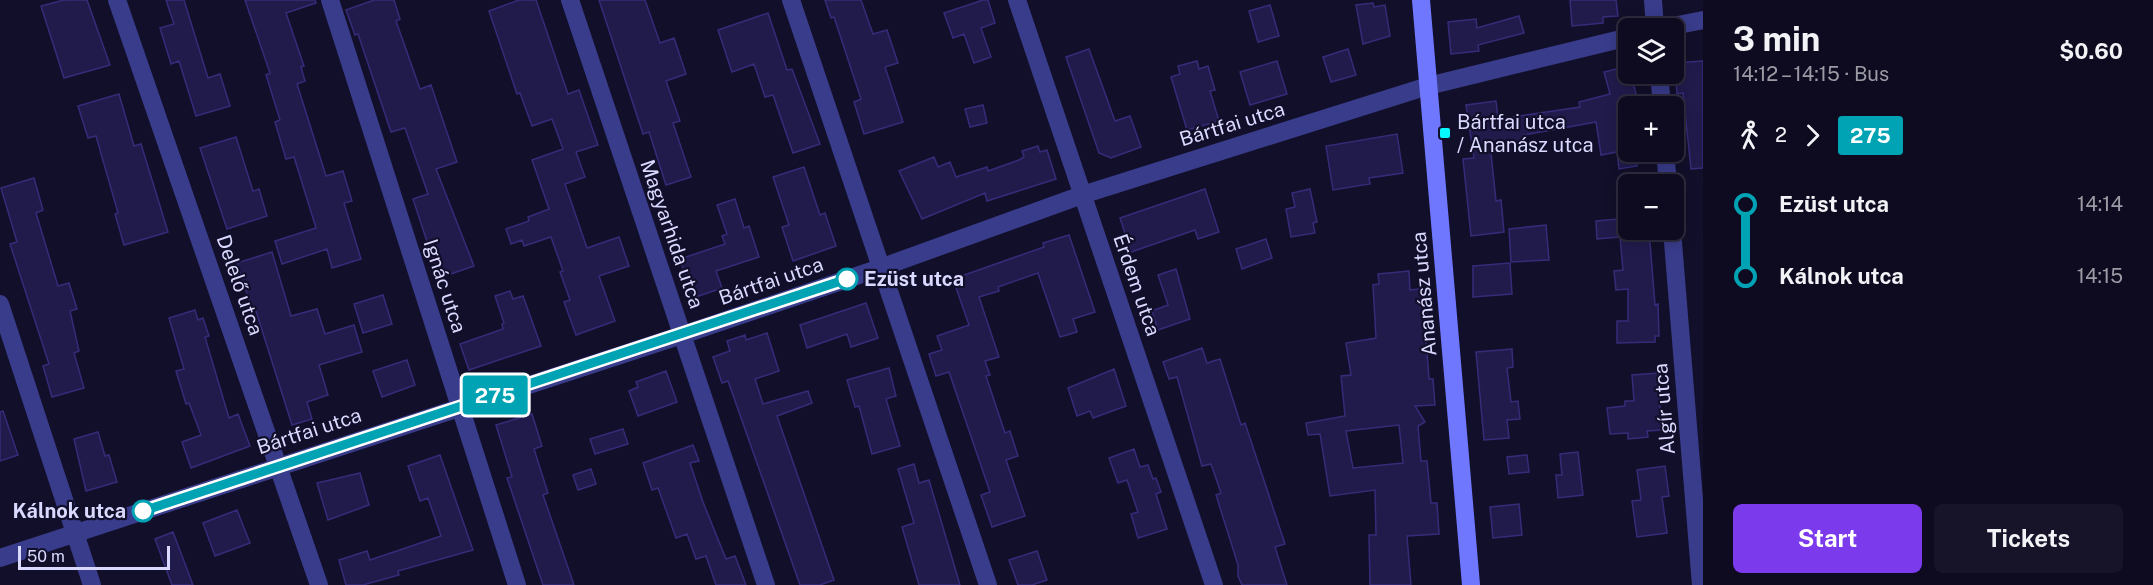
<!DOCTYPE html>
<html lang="en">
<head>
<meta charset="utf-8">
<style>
  :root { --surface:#0e0b20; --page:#171429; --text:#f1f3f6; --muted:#9b9ba5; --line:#2e2b3e; --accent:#7c3aed }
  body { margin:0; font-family:"Public Sans",sans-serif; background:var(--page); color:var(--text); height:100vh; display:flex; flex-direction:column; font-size:22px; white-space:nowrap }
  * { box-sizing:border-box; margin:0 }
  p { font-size:20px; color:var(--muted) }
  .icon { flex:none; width:33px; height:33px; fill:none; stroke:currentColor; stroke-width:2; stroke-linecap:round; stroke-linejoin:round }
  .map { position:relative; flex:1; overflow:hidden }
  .side { display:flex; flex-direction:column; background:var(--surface); width:450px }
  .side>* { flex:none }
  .badge { padding:0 12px; border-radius:4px; font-size:21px; line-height:39px }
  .controls { position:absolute; left:1618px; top:18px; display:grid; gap:12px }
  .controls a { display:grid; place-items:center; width:66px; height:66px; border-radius:9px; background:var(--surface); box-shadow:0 3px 15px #0003,0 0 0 2px var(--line); font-size:30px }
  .scale { position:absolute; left:18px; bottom:15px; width:152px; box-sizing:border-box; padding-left:6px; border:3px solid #dad9ff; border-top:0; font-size:16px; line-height:21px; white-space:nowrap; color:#dad9ff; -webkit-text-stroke:4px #120f2a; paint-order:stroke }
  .map>.badge { position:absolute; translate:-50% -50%; box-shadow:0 0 0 3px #fff }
  .legs { display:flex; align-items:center; gap:9px; height:66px; padding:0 30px; font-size:20px }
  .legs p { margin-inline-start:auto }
  .overview { display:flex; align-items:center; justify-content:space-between; height:102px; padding:0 30px }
  h1 { font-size:33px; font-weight:700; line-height:45px }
  .action { display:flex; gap:12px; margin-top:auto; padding:12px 30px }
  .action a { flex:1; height:69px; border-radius:9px; background:var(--accent); color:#fff; font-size:24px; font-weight:700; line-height:69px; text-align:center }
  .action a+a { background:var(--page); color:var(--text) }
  ul { padding:0 30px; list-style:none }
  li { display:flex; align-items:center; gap:21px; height:72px; font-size:22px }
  li i { display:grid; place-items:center; width:9px; height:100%; margin:0 8px; background:currentColor }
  li i::after { content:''; width:15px; height:15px; margin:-8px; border:4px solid; border-radius:50%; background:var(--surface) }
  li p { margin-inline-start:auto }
  li:first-child i { background:linear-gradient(#0000 50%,currentColor 0) }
  li:last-child i { background:linear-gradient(currentColor 50%,#0000 0) }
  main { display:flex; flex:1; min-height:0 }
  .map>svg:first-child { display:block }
  .building { fill:#211b4c; stroke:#352c79; stroke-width:1.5; fill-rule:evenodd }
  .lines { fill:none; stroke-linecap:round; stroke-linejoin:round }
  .street { stroke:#393c8b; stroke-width:18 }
  .secondary { stroke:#7077ff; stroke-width:18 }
  .line-1-casing { stroke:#fff; stroke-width:14 }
  .line-1 { stroke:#00a3b4; stroke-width:9 }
  .poi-dot { fill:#05f9ff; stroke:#120f2a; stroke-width:2 }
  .stop-1-dot { fill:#fff; stroke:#00a3b4; stroke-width:3 }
  .labels { text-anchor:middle; stroke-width:4.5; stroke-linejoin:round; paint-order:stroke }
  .poi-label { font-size:20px; fill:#dad9ff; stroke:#120f2a; text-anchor:start }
  .street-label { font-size:20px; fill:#dad9ff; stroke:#120f2a }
  .stop-label { font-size:20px; font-weight:bold; fill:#dad9ff; stroke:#120f2a; text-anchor:start }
</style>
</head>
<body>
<main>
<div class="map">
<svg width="1703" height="585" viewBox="0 0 1703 585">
  <rect width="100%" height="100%" fill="#120f2a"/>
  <path class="building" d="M 64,0 L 87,0 L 110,65 L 64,78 L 41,6 Z
    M 166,0 L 184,0 L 208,78 L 220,74 L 230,106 L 196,116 L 179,61 L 171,64 L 160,28 L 174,24 Z
    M 245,0 L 315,0 L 316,3 L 286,13 L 304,66 L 301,67 L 305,81 L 297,84 L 326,176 L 343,171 L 352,201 L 344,203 L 361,259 L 332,268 L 327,249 L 282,264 L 275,241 L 316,228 L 294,157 L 286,159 L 275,122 L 280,120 L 266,75 L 270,73 Z
    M 374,0 L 394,0 L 400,19 L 396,21 L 420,89 L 431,85 L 457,162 L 436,169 L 474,266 L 439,278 L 413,199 L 428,194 L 405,128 L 391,132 L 358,34 L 355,35 L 346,10 Z
    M 519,0 L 536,0 L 568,94 L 579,90 L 598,145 L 576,152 L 585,177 L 565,184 L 587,248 L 619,237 L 629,266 L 599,276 L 615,321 L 576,335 L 564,302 L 570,300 L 560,272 L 563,271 L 551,237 L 524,246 L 522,240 L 511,244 L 506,229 L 529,221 L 528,217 L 549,209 L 532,160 L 563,149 L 552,119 L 532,126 L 520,93 L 517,94 L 489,11 Z
    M 599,0 L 645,0 L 660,43 L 674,38 L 686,74 L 666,81 L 680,121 L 673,123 L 691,177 L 666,185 L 649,132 L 643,134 Z
    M 825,0 L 861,0 L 873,34 L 887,30 L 898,63 L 885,67 L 903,122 L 864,134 L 854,102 L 861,99 L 834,17 L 831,18 Z
    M 983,0 L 988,0 L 995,23 L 981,28 L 991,57 L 974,63 L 964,34 L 953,38 L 944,13 Z
    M 1570,0 L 1616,0 L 1618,16 L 1603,17 L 1603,23 L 1572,26 Z
    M 1373,3 L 1374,7 L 1385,5 L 1390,36 L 1363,44 L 1356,5 Z
    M 1270,5 L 1279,36 L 1258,42 L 1249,11 Z
    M 768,13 L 787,70 L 792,69 L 820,144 L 793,153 L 773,95 L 765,97 L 754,64 L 732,72 L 718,30 Z
    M 1519,16 L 1524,33 L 1478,45 L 1479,51 L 1451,54 L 1448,22 L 1476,19 L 1477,28 Z
    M 1089,49 L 1115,121 L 1130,116 L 1141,147 L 1111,158 L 1099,153 L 1066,57 Z
    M 1348,49 L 1356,75 L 1331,82 L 1323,57 Z
    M 1197,61 L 1199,69 L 1208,66 L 1215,90 L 1210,91 L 1219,121 L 1187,130 L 1171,77 L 1180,74 L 1178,66 Z
    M 1277,61 L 1287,94 L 1250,105 L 1240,72 Z
    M 1703,61 L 1703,168 L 1691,169 L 1683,93 L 1677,94 L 1675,63 Z
    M 1629,66 L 1639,106 L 1629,106 L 1629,150 L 1619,152 L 1635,152 L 1637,166 L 1619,169 L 1617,152 L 1601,155 L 1596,122 L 1524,135 L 1526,148 L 1491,153 L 1496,201 L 1501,200 L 1504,232 L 1471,236 L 1463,159 L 1474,158 L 1466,105 L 1496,101 L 1498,119 L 1580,107 L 1579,102 L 1610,94 L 1604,72 Z
    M 119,94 L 134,146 L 141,144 L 168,232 L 124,245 L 115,214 L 118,213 L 96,136 L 88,138 L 78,106 Z
    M 983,105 L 987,123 L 970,127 L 965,109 Z
    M 1397,134 L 1403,173 L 1369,178 L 1370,184 L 1333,190 L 1326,146 Z
    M 236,137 L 253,191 L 259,189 L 267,216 L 227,229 L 200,148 Z
    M 1038,146 L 1040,152 L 1047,150 L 1056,179 L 987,201 L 985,193 L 922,219 L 899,171 L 934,157 L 938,167 L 950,162 L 956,177 L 987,167 L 988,171 L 1019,160 L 1024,157 L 1022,151 Z
    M 804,167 L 820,215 L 825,213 L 836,246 L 793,261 L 782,227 L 789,225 L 773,177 Z
    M 34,178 L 43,210 L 36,213 L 58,286 L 69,283 L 77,309 L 70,311 L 79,351 L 74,353 L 84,388 L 52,397 L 43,366 L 49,364 L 10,244 L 17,242 L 1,188 Z
    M 1205,189 L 1219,232 L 1198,239 L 1195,230 L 1131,252 L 1120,218 Z
    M 1310,189 L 1317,222 L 1313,223 L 1315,233 L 1291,237 L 1286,209 L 1295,207 L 1292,193 Z
    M 735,199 L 744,228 L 749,226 L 759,257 L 716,271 L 722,288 L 693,298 L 680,259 L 725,244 L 722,236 L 727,234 L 717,205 Z
    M 1629,218 L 1629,230 L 1649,230 L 1655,305 L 1658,304 L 1659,336 L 1655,336 L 1655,342 L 1617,343 L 1617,321 L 1628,321 L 1628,289 L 1616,290 L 1614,271 L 1623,270 L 1620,237 L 1597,239 L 1596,221 Z
    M 1546,225 L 1549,260 L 1511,262 L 1509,229 Z
    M 1069,235 L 1095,312 L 1073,319 L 1077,332 L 1060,337 L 1038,273 L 998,287 L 999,291 L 979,297 L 999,357 L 985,361 L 990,375 L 986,376 L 1005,433 L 1010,431 L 1018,456 L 1006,460 L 1025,516 L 992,527 L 981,495 L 990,492 L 949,372 L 936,376 L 929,354 L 942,350 L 937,336 L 969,325 L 953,279 L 1044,247 L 1043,243 Z
    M 1266,239 L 1272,258 L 1242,269 L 1236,249 Z
    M 272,252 L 291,316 L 317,309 L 325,334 L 354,325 L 362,352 L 319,365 L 328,395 L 307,402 L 312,419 L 292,425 L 255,308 L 252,309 L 237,263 Z
    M 1510,263 L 1512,294 L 1473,297 L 1473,266 Z
    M 1176,269 L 1190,319 L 1158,330 L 1152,311 L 1168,305 L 1158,275 Z
    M 1409,271 L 1410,290 L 1426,288 L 1427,313 L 1424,313 L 1429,379 L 1433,379 L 1435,405 L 1415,406 L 1425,422 L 1418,426 L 1421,461 L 1427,461 L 1431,503 L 1437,503 L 1439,534 L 1407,536 L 1411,585 L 1370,585 L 1369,535 L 1376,535 L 1375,490 L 1330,496 L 1320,434 L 1308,435 L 1306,423 L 1345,416 L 1341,376 L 1351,375 L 1346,343 L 1376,338 L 1373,285 L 1379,284 L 1378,274 ZM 1399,425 L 1403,463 L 1353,468 L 1346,431 Z
    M 510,291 L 513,299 L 523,296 L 541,346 L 469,370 L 460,344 L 503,329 L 502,324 L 504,323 L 495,296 Z
    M 383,295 L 392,324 L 363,333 L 354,304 Z
    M 866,303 L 878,338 L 851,347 L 847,334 L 807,348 L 800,325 Z
    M 195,310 L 198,320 L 203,318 L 209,336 L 205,337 L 229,418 L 238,414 L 250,446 L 191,468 L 182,442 L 201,435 L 189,403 L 186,404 L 176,371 L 184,369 L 169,318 Z
    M 767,333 L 779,371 L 755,379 L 763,404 L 808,391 L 812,403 L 777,416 L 834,580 L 820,585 L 800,585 L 728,381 L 722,383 L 713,357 L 730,351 L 727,341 L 745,335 L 746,340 Z
    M 1202,348 L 1207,363 L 1220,359 L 1241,425 L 1245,423 L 1285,544 L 1275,547 L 1287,585 L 1242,585 L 1238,576 L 1238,565 L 1216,495 L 1221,493 L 1211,464 L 1202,466 L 1177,377 L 1169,379 L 1163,362 Z
    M 1512,349 L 1513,367 L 1507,368 L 1511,402 L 1518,401 L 1520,419 L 1507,420 L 1509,438 L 1484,440 L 1476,352 Z
    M 407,360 L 415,385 L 382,397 L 373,371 Z
    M 889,368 L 896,396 L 886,399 L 900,446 L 872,454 L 859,406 L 855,407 L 847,380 Z
    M 1114,369 L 1126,406 L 1093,418 L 1090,411 L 1077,416 L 1068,388 Z
    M 666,371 L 677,402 L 638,416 L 629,391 L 638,387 L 636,382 Z
    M 1658,373 L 1661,430 L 1647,431 L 1648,437 L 1628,439 L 1628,433 L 1610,434 L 1607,408 L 1625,406 L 1625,401 L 1634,401 L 1632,375 Z
    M 3,411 L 18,455 L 0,461 L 0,412 Z
    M 532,414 L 542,446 L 534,449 L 548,493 L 543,495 L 574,585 L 543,585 L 507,478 L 512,477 L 496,425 Z
    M 623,429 L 628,444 L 595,454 L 590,439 Z
    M 98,432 L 105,456 L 109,455 L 117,482 L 86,491 L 74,439 Z
    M 693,445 L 699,461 L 690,463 L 703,502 L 726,559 L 735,556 L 746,585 L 716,585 L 706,556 L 696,559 L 687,534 L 676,538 L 658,488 L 652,490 L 643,463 Z
    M 1134,449 L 1140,467 L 1148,465 L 1153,479 L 1156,478 L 1161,492 L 1156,494 L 1167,529 L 1138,538 L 1131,514 L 1138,512 L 1127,480 L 1118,483 L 1109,458 Z
    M 1578,452 L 1583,495 L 1558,498 L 1556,475 L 1562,475 L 1560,454 Z
    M 440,455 L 473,550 L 398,571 L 399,575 L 363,585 L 346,585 L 339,560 L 367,551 L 370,560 L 441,536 L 428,498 L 420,501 L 408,466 Z
    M 1527,455 L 1529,472 L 1509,474 L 1507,457 Z
    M 914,464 L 919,483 L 929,480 L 960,585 L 919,585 L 902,527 L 914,523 L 898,469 Z
    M 1665,466 L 1669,496 L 1662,497 L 1667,533 L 1637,537 L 1632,501 L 1641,500 L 1637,470 Z
    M 591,469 L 596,484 L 578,490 L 573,475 Z
    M 360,473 L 369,505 L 328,520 L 317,483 Z
    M 1519,504 L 1522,535 L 1493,538 L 1490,507 Z
    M 237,510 L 250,543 L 215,556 L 203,523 Z
    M 173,532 L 193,585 L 172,585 L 155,539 Z
    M 1037,551 L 1047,580 L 1032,585 L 1018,585 L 1009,560 Z"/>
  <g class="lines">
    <path class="street" d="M 117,0 L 319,585
      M 330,0 L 517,585
      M 570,0 L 766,585
      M 791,0 L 988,585
      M 1017,0 L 1214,585
      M 1653,0 L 1655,28
      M 1663,28 L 1703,20
      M 1659,74 L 1662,106
      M 1665,152 L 1668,184
      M 1672,230 L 1701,585
      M 0,304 L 92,585
      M 0,558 L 682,335 L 880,268 L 1082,195 L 1428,86 L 1629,37"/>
    <path class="secondary" d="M 1421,0 L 1471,585"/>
  </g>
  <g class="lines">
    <defs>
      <path id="line-1" d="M 143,511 L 847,279"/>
    </defs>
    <use href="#line-1" class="line-1-casing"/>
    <use href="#line-1" class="line-1"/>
  </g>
  <rect class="poi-dot" x="1439" y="127" width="12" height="12" rx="3"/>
  <g class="stop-1-dot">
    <circle cx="847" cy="279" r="10"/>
    <circle cx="143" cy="511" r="10"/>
  </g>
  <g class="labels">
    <g class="poi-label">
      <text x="1457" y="129">Bártfai utca<tspan x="1457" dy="23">/ Ananász utca</tspan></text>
    </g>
    <g class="street-label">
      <text transform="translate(1232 124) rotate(-17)" y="7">Bártfai utca</text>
      <text transform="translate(672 234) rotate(71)" y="7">Magyarhida utca</text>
      <text transform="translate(771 281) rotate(-19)" y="7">Bártfai utca</text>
      <text transform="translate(240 285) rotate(71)" y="7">Delelő utca</text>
      <text transform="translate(1137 285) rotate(71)" y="7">Érdem utca</text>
      <text transform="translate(445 286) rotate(72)" y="7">Ignác utca</text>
      <text transform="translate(1424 294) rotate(-95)" y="7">Ananász utca</text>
      <text transform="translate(1664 409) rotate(-95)" y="7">Algír utca</text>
      <text transform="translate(309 431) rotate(-18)" y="7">Bártfai utca</text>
    </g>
    <g class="stop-label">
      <text x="864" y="286">Ezüst utca</text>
      <text x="126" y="518" text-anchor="end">Kálnok utca</text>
    </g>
  </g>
</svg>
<div class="controls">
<a><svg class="icon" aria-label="layers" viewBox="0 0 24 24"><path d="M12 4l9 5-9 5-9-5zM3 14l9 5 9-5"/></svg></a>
<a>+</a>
<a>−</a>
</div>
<div class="scale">50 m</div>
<b class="badge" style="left:495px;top:395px;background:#00a3b4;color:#fff">275</b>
</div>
<section class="side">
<div class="overview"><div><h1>3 min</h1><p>14:12 – 14:15 · Bus</p></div><b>$0.60</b></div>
<div class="legs"><svg class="icon" aria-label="walk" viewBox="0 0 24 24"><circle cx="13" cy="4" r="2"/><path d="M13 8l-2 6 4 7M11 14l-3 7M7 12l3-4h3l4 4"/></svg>2<svg class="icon" aria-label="forward" viewBox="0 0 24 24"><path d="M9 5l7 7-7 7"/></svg><b class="badge" style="background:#00a3b4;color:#fff">275</b></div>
<ul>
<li><i style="color:#00a3b4"></i><b>Ezüst utca</b><p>14:14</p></li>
<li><i style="color:#00a3b4"></i><b>Kálnok utca</b><p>14:15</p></li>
</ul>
<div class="action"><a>Start</a><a>Tickets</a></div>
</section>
</main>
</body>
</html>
